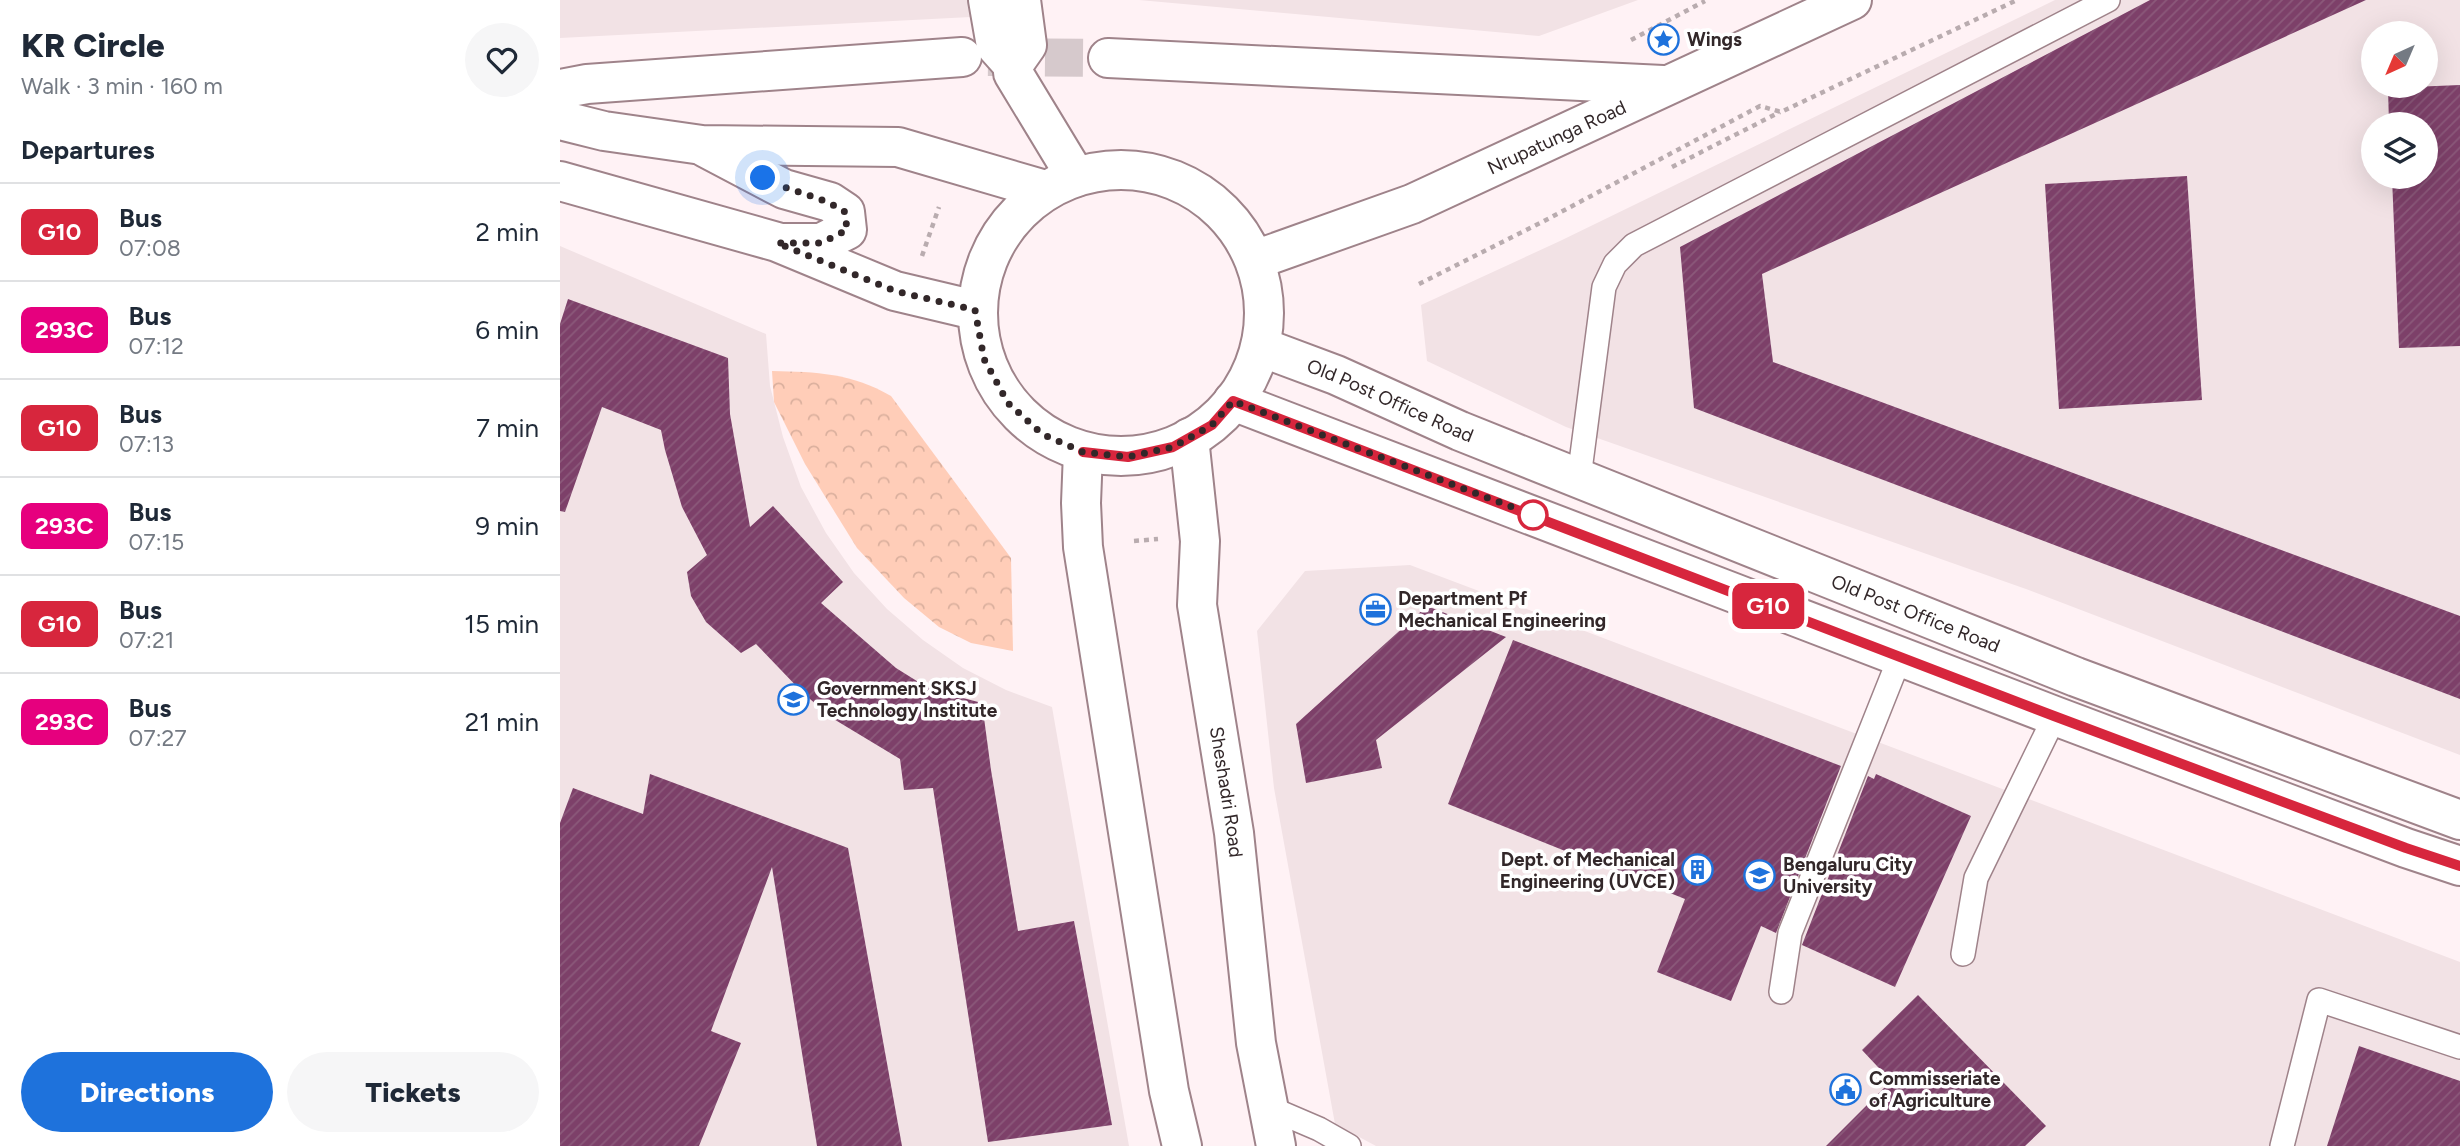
<!DOCTYPE html>
<html lang="en">
<head>
<meta charset="utf-8">
<style>
  :root { --surface:#fff; --page:#f6f6f7; --text:#1f2937; --muted:#747a83; --line:#e0e1e3; --accent:#1e72dc }
  body { margin:0; font-family:Figtree,sans-serif; background:var(--page); color:var(--text); height:100vh; display:flex; flex-direction:column; font-size:26px; white-space:nowrap }
  * { box-sizing:border-box; margin:0 }
  p { font-size:23px; color:var(--muted) }
  .icon { flex:none; width:38px; height:38px; fill:none; stroke:currentColor; stroke-width:2; stroke-linecap:round; stroke-linejoin:round }
  .map { position:relative; flex:1; overflow:hidden }
  .sheet { display:flex; flex-direction:column; background:var(--surface); width:560px }
  .sheet>* { flex:none }
  .badge { padding:0 14px; border-radius:10px; font-size:24px; line-height:46px }
  .needle { width:46px; rotate:224deg }
  .buttons { position:absolute; left:1801px; top:21px; display:grid; gap:14px }
  .buttons a { display:grid; place-items:center; width:77px; height:77px; border-radius:50%; background:var(--surface); box-shadow:0 7px 28px #0002; font-size:35px }
  .you { position:absolute; width:35px; height:35px; margin:-18px; border:5px solid #fff; border-radius:50%; background:#1a73e8; box-shadow:0 0 0 10px #1a73e833 }
  .map>.badge { position:absolute; translate:-50% -50%; box-shadow:0 0 0 4px #fff }
  h2 { padding:0 21px; font-size:26px; line-height:63px }
  .round { display:grid; place-items:center; flex:none; width:74px; height:74px; border-radius:37px; background:var(--page) }
  .headline { display:flex; align-items:center; justify-content:space-between; height:119px; padding:0 21px }
  h1 { font-size:33px; font-weight:800; line-height:52px }
  .button { display:flex; gap:14px; margin-top:auto; padding:14px 21px }
  .button a { flex:1; height:80px; border-radius:42px; background:var(--accent); color:#fff; font-size:28px; font-weight:800; line-height:80px; text-align:center }
  .button a+a { background:var(--page); color:var(--text) }
  ul { padding:0; list-style:none }
  li { display:flex; align-items:center; gap:21px; height:98px; padding:0 21px; border-top:2px solid var(--line) }
  li div { flex:1 }
  li b { display:block; font-size:26px }
  li em { font-style:normal }
  li .badge { min-width:77px; font-weight:700; text-align:center }
  main { display:flex; flex:1; min-height:0 }
  .map>svg:first-child { display:block }
  .built { fill:#f2e2e5; fill-rule:evenodd }
  .forest { fill:url(#forest-crowns) }
  .building { fill:url(#building-hatch) }
  .lines { fill:none; stroke-linecap:round; stroke-linejoin:round }
  .primary-tunnel { stroke:#d6c9cc; stroke-width:38; stroke-dasharray:38 19; stroke-linecap:butt }
  .lane-casing { stroke:#9f838a; stroke-width:26 }
  .street-casing { stroke:#9f838a; stroke-width:42 }
  .secondary-casing { stroke:#9f838a; stroke-width:42 }
  .primary-casing { stroke:#9f838a; stroke-width:42 }
  .path { stroke:#b9acaf; stroke-width:4.5; stroke-dasharray:5 5; stroke-linecap:butt }
  .lane { stroke:#fff; stroke-width:23 }
  .street { stroke:#fff; stroke-width:38 }
  .secondary { stroke:#fff; stroke-width:38 }
  .primary { stroke:#fff; stroke-width:38 }
  .line-casing { stroke:#fff; stroke-width:16 }
  .line { stroke:#d7263d; stroke-width:10 }
  .walk { stroke:#322729; stroke-width:7; stroke-dasharray:0 12.6 }
  .stop-dot { fill:#fff; stroke:#d7263d; stroke-width:3.5 }
  .labels { text-anchor:middle; stroke-width:7; stroke-linejoin:round; paint-order:stroke }
  .poi-label { font-size:19px; font-weight:bold; fill:#322729; stroke:#fff; text-anchor:start }
  .street-label { font-size:19px; fill:#322729; stroke:#fff }
</style>
</head>
<body>
<main>
<section class="sheet">
<div class="headline"><div><h1>KR Circle</h1><p>Walk · 3 min · 160 m</p></div><a class="round"><svg class="icon" aria-label="heart" viewBox="0 0 24 24"><path d="M12 20l-8-8c-3-5 5-10 8-4 3-6 11-1 8 4z"/></svg></a></div>
<h2>Departures</h2>
<ul>
<li><span class="badge" style="background:#d7263d;color:#fff">G10</span><div><b>Bus</b><p>07:08</p></div><em>2 min</em></li>
<li><span class="badge" style="background:#e6007e;color:#fff">293C</span><div><b>Bus</b><p>07:12</p></div><em>6 min</em></li>
<li><span class="badge" style="background:#d7263d;color:#fff">G10</span><div><b>Bus</b><p>07:13</p></div><em>7 min</em></li>
<li><span class="badge" style="background:#e6007e;color:#fff">293C</span><div><b>Bus</b><p>07:15</p></div><em>9 min</em></li>
<li><span class="badge" style="background:#d7263d;color:#fff">G10</span><div><b>Bus</b><p>07:21</p></div><em>15 min</em></li>
<li><span class="badge" style="background:#e6007e;color:#fff">293C</span><div><b>Bus</b><p>07:27</p></div><em>21 min</em></li>
</ul>
<div class="button"><a>Directions</a><a>Tickets</a></div>
</section>
<div class="map">
<svg width="1900" height="1146" viewBox="0 0 1900 1146">
  <defs>
    <pattern id="forest-crowns" width="20" height="18" patternUnits="userSpaceOnUse" patternTransform="scale(1.75)"><rect width="20" height="18" fill="#ffcdb8"/><path d="M2 6a3 3 0 1 1 6 0M12 15a3 3 0 1 1 6 0" fill="none" stroke="#dbb09e"/></pattern>
    <pattern id="building-hatch" width="6" height="6" patternUnits="userSpaceOnUse" patternTransform="scale(1.75)"><rect width="6" height="6" fill="#7d4069"/><path d="M-1 1l2-2M0 6l6-6M5 7l2-2" fill="none" stroke="#8b597a"/></pattern>
  </defs>
  <rect width="100%" height="100%" fill="#fff2f5"/>
  <path class="built" d="M 0,0 L 425,0 L 430,16 L 0,38 Z
    M 579,0 L 1078,0 L 979,36 Z
    M 1495,0 L 1900,0 L 1900,755 L 1466,589 L 1006,427 L 867,361 L 861,305 L 1000,241 ZM 1813,33 L 1866,33 L 1866,86 L 1813,86 ZM 1813,124 L 1866,124 L 1866,177 L 1813,177 Z
    M 0,246 L 206,334 L 210,386 L 223,437 L 241,487 L 266,533 L 294,573 L 327,609 L 363,640 L 403,668 L 446,690 L 492,707 L 569,1146 L 0,1146 Z
    M 850,565 L 1900,962 L 1900,1146 L 816,1146 L 775,1124 L 714,788 L 697,631 L 745,571 Z"/>
  <path class="forest" d="M 212,371 C 257,372 291,373 331,396 L 451,558 L 453,651 L 411,643 L 379,627 L 344,598 L 297,548 L 245,464 L 214,402 Z"/>
  <path class="building" d="M 1590,0 L 1806,0 L 1202,274 L 1213,362 L 1900,616 L 1900,699 L 1134,408 L 1120,247 Z
    M 1900,85 L 1900,346 L 1839,348 L 1832,177 L 1866,177 L 1866,124 L 1829,124 L 1828,88 Z
    M 1627,176 L 1642,400 L 1499,409 L 1485,184 Z
    M 8,299 L 168,358 L 170,414 L 190,527 L 213,506 L 283,582 L 261,603 L 336,668 L 360,683 L 384,693 L 422,703 L 431,770 L 458,931 L 514,921 L 552,1125 L 428,1142 L 373,788 L 344,790 L 340,759 L 272,718 L 243,693 L 196,644 L 181,653 L 146,622 L 131,596 L 127,572 L 147,555 L 122,507 L 105,450 L 101,430 L 42,407 L 5,512 L 0,511 L 0,324 Z
    M 867,606 L 946,637 L 816,740 L 822,768 L 746,783 L 736,724 Z
    M 953,640 L 1281,766 L 1216,933 L 1201,926 L 1171,1001 L 1097,972 L 1125,899 L 888,804 Z
    M 90,774 L 288,848 L 342,1146 L 257,1146 L 212,867 L 151,1031 L 181,1043 L 139,1146 L 0,1146 L 0,823 L 13,788 L 83,814 Z
    M 1316,774 L 1411,816 L 1335,987 L 1242,945 L 1308,776 L 1314,779 Z
    M 1358,995 L 1486,1126 L 1465,1146 L 1266,1146 L 1331,1081 L 1302,1050 Z
    M 1799,1046 L 1900,1081 L 1900,1146 L 1767,1146 Z"/>
  <g class="lines">
    <path class="primary-tunnel" d="M 428,57 L 548,58"/>
    <defs>
      <path id="lane" d="M 1019,478 L 1044,287 L 1055,264 L 1074,245 L 1548,0
        M 1403,954 L 1416,878 L 1495,716
        M 1221,992 L 1230,933 L 1340,657
        M 710,1108 L 759,1129 L 789,1146
        M 1722,1146 L 1759,1000 L 1900,1047"/>
      <path id="street" d="M 428,0 L 436,46 L 453,65 L 453,73 L 516,177
        M 453,65 L 467,45 L 461,0"/>
      <g id="secondary">
        <path id="s1" d="M 701,347 L 776,375 L 900,431 L 1516,677 L 1900,820"/>
        <path d="M 673,401 L 1495,716 L 1846,848 L 1900,866"/>
      </g>
      <g id="primary">
        <path d="M 548,58 L 1103,85"/>
        <path d="M 0,89 L 27,84 L 402,57"/>
        <path d="M 0,120 L 44,131 L 142,145 L 338,147 L 485,190"/>
        <path d="M 146,148 L 224,189 L 270,202 L 285,212 L 287,230 L 261,243 L 224,243"/>
        <circle cx="561" cy="313" r="143"/>
        <path d="M 0,181 L 217,242 L 335,291 L 415,310"/>
        <path id="s2" d="M 695,260 L 852,204 L 1292,0"/>
        <path id="s3" d="M 629,438 L 640,541 L 637,605 L 674,833 L 696,1043 L 716,1146"/>
        <path d="M 523,452 L 521,503 L 523,547 L 609,1091 L 622,1146"/>
      </g>
    </defs>
    <use href="#lane" class="lane-casing"/>
    <use href="#street" class="street-casing"/>
    <use href="#secondary" class="secondary-casing"/>
    <use href="#primary" class="primary-casing"/>
    <path class="path" d="M 1071,40 L 1145,1
      M 1112,167 L 1220,112
      M 362,256 L 379,207
      M 859,284 L 984,221 L 1200,106 L 1221,112 L 1457,0
      M 574,541 L 598,539"/>
    <use href="#lane" class="lane"/>
    <use href="#street" class="street"/>
    <use href="#secondary" class="secondary"/>
    <use href="#primary" class="primary"/>
  </g>
  <g class="lines">
    <defs>
      <path id="line" d="M 523,452 L 568,457 L 613,447 L 652,425 L 673,401 L 1494,716 L 1846,848 L 1900,866"/>
    </defs>
    <use href="#line" class="line-casing"/>
    <use href="#line" class="line"/>
    <path class="walk" d="M 203,178 C 230,192 260,195 285,212 L 287,230 L 261,243 L 217,243 L 335,291 L 415,310 L 424,359 L 448,403 L 482,434 L 523,452 L 568,457 L 613,447 L 652,425 L 673,401 L 973,515"/>
  </g>
  <defs>
    <symbol id="sight-ring" viewBox="-11 -11 22 22"><circle r="9.5" fill="#fff" stroke="#1e72dc" stroke-width="1.5"/><path d="M0-6L1.8-2.2L6-1.7L2.9 1.2L3.7 5.4L0 3.3L-3.7 5.4L-2.9 1.2L-6-1.7L-1.8-2.2Z" fill="#1e72dc"/></symbol>
    <symbol id="office-ring" viewBox="-11 -11 22 22"><circle r="9.5" fill="#fff" stroke="#1e72dc" stroke-width="1.5"/><path d="M-6-3h4V-5.5h4V-3h4V5H-6ZM-1-4.5V-3h2v-1.5ZM-6 0V1H6V0Z" fill="#1e72dc"/></symbol>
    <symbol id="university-ring" viewBox="-11 -11 22 22"><circle r="9.5" fill="#fff" stroke="#1e72dc" stroke-width="1.5"/><path d="M0-5L7-2L0 1L-7-2ZM-4 1L0 2.5L4 1V4Q0 6-4 4Z" fill="#1e72dc"/></symbol>
    <symbol id="building-ring" viewBox="-11 -11 22 22"><circle r="9.5" fill="#fff" stroke="#1e72dc" stroke-width="1.5"/><path d="M-4-6H4V6H1V3H-1V6H-4ZM-2.5-4.3h1.7v1.8h-1.7ZM.8-4.3h1.7v1.8H.8ZM-2.5-1h1.7V.8h-1.7ZM.8-1h1.7V.8H.8Z" fill="#1e72dc"/></symbol>
    <symbol id="civic-ring" viewBox="-11 -11 22 22"><circle r="9.5" fill="#fff" stroke="#1e72dc" stroke-width="1.5"/><path d="M-.6-6.5H3V-4.5H.6V-3L4-1V1h2V6H-6V1h2V-1L-.6-3ZM-1.2 2.5V6h2.4V2.5Z" fill="#1e72dc"/></symbol>
  </defs>
  <g fill-rule="evenodd">
    <use href="#sight-ring" x="1086" y="22" width="35" height="35"/>
    <use href="#office-ring" x="798" y="592" width="35" height="35"/>
    <use href="#university-ring" x="216" y="682" width="35" height="35"/>
    <use href="#building-ring" x="1120" y="852" width="35" height="35"/>
    <use href="#university-ring" x="1182" y="858" width="35" height="35"/>
    <use href="#civic-ring" x="1268" y="1072" width="35" height="35"/>
  </g>
  <circle class="stop-dot" cx="973" cy="515" r="14"/>
  <g class="labels">
    <g class="poi-label">
      <text x="1127" y="46">Wings</text>
      <text x="838" y="605">Department Pf<tspan x="838" dy="22">Mechanical Engineering</tspan></text>
      <text x="257" y="695">Government SKSJ<tspan x="257" dy="22">Technology Institute</tspan></text>
      <text x="1115" y="866" text-anchor="end">Dept. of Mechanical<tspan x="1115" dy="22">Engineering (UVCE)</tspan></text>
      <text x="1223" y="871">Bengaluru City<tspan x="1223" dy="22">University</tspan></text>
      <text x="1309" y="1085">Commisseriate<tspan x="1309" dy="22">of Agriculture</tspan></text>
    </g>
    <g class="street-label">
      <text dy="7" stroke="none"><textPath href="#s2" startOffset="326">Nrupatunga Road</textPath></text>
      <text dy="7" stroke="none"><textPath href="#s1" startOffset="140">Old Post Office Road</textPath></text>
      <text dy="7" stroke="none"><textPath href="#s1" startOffset="707">Old Post Office Road</textPath></text>
      <text dy="7" stroke="none"><textPath href="#s3" startOffset="357">Sheshadri Road</textPath></text>
    </g>
  </g>
</svg>
<div class="buttons">
<a><svg class="needle" viewBox="-14 -14 28 28"><path d="M0-13l5 13h-10z" fill="#e53935"/><path d="M0 13l5-13h-10z" fill="#747a83"/></svg></a>
<a><svg class="icon" aria-label="layers" viewBox="0 0 24 24"><path d="M12 4l9 5-9 5-9-5zM3 14l9 5 9-5"/></svg></a>
</div>
<div class="you" style="left:203px;top:178px"></div>
<b class="badge" style="left:1208px;top:606px;background:#d7263d;color:#fff">G10</b>
</div>
</main>
</body>
</html>
